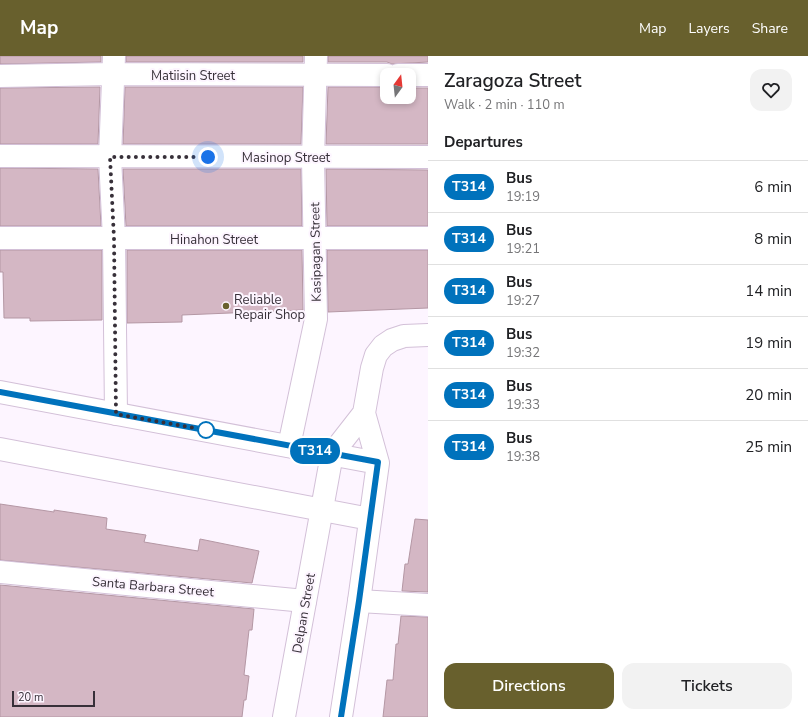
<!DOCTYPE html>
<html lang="en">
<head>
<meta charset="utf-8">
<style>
  :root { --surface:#fff; --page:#f2f2f2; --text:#202124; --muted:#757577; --line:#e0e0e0; --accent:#68602d }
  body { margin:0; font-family:"Nunito Sans",sans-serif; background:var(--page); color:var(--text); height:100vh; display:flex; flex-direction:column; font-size:15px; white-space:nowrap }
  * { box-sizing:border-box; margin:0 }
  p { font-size:13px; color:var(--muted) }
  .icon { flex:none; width:22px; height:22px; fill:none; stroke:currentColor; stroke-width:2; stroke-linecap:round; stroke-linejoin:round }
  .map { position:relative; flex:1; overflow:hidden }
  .panel { display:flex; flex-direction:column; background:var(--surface); width:380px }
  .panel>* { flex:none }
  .badge { padding:0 8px; border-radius:13px; font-size:14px; line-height:26px }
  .needle { width:26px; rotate:15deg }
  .fabs { position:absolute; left:380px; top:12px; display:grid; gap:8px }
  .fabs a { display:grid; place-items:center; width:36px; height:36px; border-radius:8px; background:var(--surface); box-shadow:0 2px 6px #0003; font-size:20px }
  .scale { position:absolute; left:12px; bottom:10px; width:83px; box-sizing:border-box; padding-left:4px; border:2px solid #373039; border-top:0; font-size:11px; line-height:14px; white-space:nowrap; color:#373039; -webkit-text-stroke:3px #fdf5ff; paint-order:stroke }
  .you { position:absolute; width:20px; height:20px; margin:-10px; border:3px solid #fff; border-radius:50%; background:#1a73e8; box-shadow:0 0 0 6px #1a73e833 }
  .map>.badge { position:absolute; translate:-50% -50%; box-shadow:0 0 0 2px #fff }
  h2 { padding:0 16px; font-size:15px; line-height:36px }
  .round { display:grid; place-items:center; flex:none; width:42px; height:42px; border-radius:12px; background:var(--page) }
  .summary { display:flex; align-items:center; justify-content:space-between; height:68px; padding:0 16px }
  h1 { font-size:19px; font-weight:600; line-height:30px }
  .button { display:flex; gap:8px; margin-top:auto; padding:8px 16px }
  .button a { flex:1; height:46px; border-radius:12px; background:var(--accent); color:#fff; font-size:16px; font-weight:600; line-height:46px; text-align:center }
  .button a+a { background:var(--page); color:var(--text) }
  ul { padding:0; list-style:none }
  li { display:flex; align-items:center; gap:12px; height:52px; padding:0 16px; border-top:1px solid var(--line) }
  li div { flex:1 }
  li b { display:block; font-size:15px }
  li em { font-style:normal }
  li .badge { min-width:44px; font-weight:700; text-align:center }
  header { display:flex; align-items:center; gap:24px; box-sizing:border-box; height:56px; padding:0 20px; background:var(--accent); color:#fff }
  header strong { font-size:19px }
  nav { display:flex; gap:22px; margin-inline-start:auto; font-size:14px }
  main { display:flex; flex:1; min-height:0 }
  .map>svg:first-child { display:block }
  .building { fill:#d4b7c4; stroke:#b497a4 }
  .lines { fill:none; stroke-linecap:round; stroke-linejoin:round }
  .pedestrian-casing { stroke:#d3c0d8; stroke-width:24 }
  .minor-casing { stroke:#d3c0d8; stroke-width:24 }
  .tertiary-casing { stroke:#d3c0d8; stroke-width:24 }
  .pedestrian { stroke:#fff; stroke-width:22 }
  .minor { stroke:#fff; stroke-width:22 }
  .tertiary { stroke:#fff; stroke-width:22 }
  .line-casing { stroke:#fff; stroke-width:9 }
  .line { stroke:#0072bc; stroke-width:6 }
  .walk { stroke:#373039; stroke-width:4; stroke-dasharray:0 7.2 }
  .poi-dot { fill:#68602d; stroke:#fdf5ff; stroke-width:1.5 }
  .stop-dot { fill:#fff; stroke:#0072bc; stroke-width:2 }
  .labels { text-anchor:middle; stroke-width:4; stroke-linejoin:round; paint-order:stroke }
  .street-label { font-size:13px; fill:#373039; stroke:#fdf5ff }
  .poi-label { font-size:13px; fill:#373039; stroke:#fdf5ff; text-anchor:start }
</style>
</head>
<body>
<header>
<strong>Map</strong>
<nav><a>Map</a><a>Layers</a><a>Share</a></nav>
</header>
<main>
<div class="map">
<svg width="428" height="661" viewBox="0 0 428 661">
  <rect width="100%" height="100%" fill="#fdf5ff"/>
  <path class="building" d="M 0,0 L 101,0 L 101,6 L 0,8 Z
    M 126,0 L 303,0 L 303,6 L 126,6 Z
    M 328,0 L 428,0 L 428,6 L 392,8 L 387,6 L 328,6 Z
    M 100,31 L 98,88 L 0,88 L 0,32 Z
    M 125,31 L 303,31 L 301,88 L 123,88 Z
    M 328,31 L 387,31 L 387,41 L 409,41 L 409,32 L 428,32 L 428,88 L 326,88 Z
    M 0,112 L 98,113 L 101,170 L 0,170 Z
    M 123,113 L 301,113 L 302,170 L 126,170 Z
    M 326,113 L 428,114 L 428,170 L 327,170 Z
    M 0,194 L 102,194 L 102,264 L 30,265 L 30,262 L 4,262 L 3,216 L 0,216 Z
    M 127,194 L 302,194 L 303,254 L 182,259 L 182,266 L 127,267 Z
    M 327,194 L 428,194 L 428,252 L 328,256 Z
    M 0,448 L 54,456 L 54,454 L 107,462 L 106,473 L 146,479 L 144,486 L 198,495 L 200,483 L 259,495 L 252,527 L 0,504 Z
    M 415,463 L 428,464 L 428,536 L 402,535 L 405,508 L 408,508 Z
    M 0,529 L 254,553 L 252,574 L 249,574 L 244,619 L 249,620 L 246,644 L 244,644 L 242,661 L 0,661 Z
    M 401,560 L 428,561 L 428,661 L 383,661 L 387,624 L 393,624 L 396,588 L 398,588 Z"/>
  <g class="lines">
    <defs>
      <path id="pedestrian" d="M 289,390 L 316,263 L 313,102 L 316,0"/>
      <path id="minor" d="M 114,0 L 110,101 L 114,183 L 116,358
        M 398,19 L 428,19
        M 0,20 L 113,18 L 387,19
        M 0,100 L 428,101
        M 0,182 L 428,182
        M 0,516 L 305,545
        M 359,545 L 428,549"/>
      <path id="tertiary" d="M 0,336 L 378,407
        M 0,393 L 370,463
        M 284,661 L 332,398 L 364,357
        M 341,661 L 359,545 L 378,407 L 364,357 L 372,312 L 376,299 L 383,290 L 392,284 L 404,280 L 428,279"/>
    </defs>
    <use href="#pedestrian" class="pedestrian-casing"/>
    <use href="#minor" class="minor-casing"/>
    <use href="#tertiary" class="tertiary-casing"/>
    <use href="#pedestrian" class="pedestrian"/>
    <use href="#minor" class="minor"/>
    <use href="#tertiary" class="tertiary"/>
  </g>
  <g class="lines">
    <defs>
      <path id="line" d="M 0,336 L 378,406 L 359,545 L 341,661"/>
    </defs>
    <use href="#line" class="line-casing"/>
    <use href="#line" class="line"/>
    <path class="walk" d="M 206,374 L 116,358 L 114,183 L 110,101 L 208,101"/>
  </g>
  <circle class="poi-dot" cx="226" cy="250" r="4"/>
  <circle class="stop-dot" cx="206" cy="374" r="8"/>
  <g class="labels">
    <g class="street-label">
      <text x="193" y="24">Matiisin Street</text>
      <text x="286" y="106">Masinop Street</text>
      <text x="214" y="188">Hinahon Street</text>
      <text transform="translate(315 196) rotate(-91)" y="5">Kasipagan Street</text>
      <text transform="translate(153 530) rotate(5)" y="5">Santa Barbara Street</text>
      <text transform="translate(303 557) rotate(-80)" y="5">Delpan Street</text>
    </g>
    <g class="poi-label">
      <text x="234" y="248">Reliable<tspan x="234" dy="15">Repair Shop</tspan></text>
    </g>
  </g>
</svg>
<div class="fabs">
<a><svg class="needle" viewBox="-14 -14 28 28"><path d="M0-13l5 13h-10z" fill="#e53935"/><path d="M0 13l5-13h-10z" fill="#757577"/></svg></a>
</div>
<div class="scale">20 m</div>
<div class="you" style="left:208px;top:101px"></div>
<b class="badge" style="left:315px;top:395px;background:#0072bc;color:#fff">T314</b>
</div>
<section class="panel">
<div class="summary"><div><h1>Zaragoza Street</h1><p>Walk · 2 min · 110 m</p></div><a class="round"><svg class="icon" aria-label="heart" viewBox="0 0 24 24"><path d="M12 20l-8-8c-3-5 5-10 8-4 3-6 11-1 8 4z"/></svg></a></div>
<h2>Departures</h2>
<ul>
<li><span class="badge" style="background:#0072bc;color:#fff">T314</span><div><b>Bus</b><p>19:19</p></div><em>6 min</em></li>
<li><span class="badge" style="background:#0072bc;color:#fff">T314</span><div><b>Bus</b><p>19:21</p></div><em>8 min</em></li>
<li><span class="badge" style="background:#0072bc;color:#fff">T314</span><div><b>Bus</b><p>19:27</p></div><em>14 min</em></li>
<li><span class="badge" style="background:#0072bc;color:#fff">T314</span><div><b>Bus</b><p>19:32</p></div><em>19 min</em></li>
<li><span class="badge" style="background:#0072bc;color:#fff">T314</span><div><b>Bus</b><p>19:33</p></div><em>20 min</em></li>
<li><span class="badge" style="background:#0072bc;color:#fff">T314</span><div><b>Bus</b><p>19:38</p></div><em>25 min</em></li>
</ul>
<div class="button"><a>Directions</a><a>Tickets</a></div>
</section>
</main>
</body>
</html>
